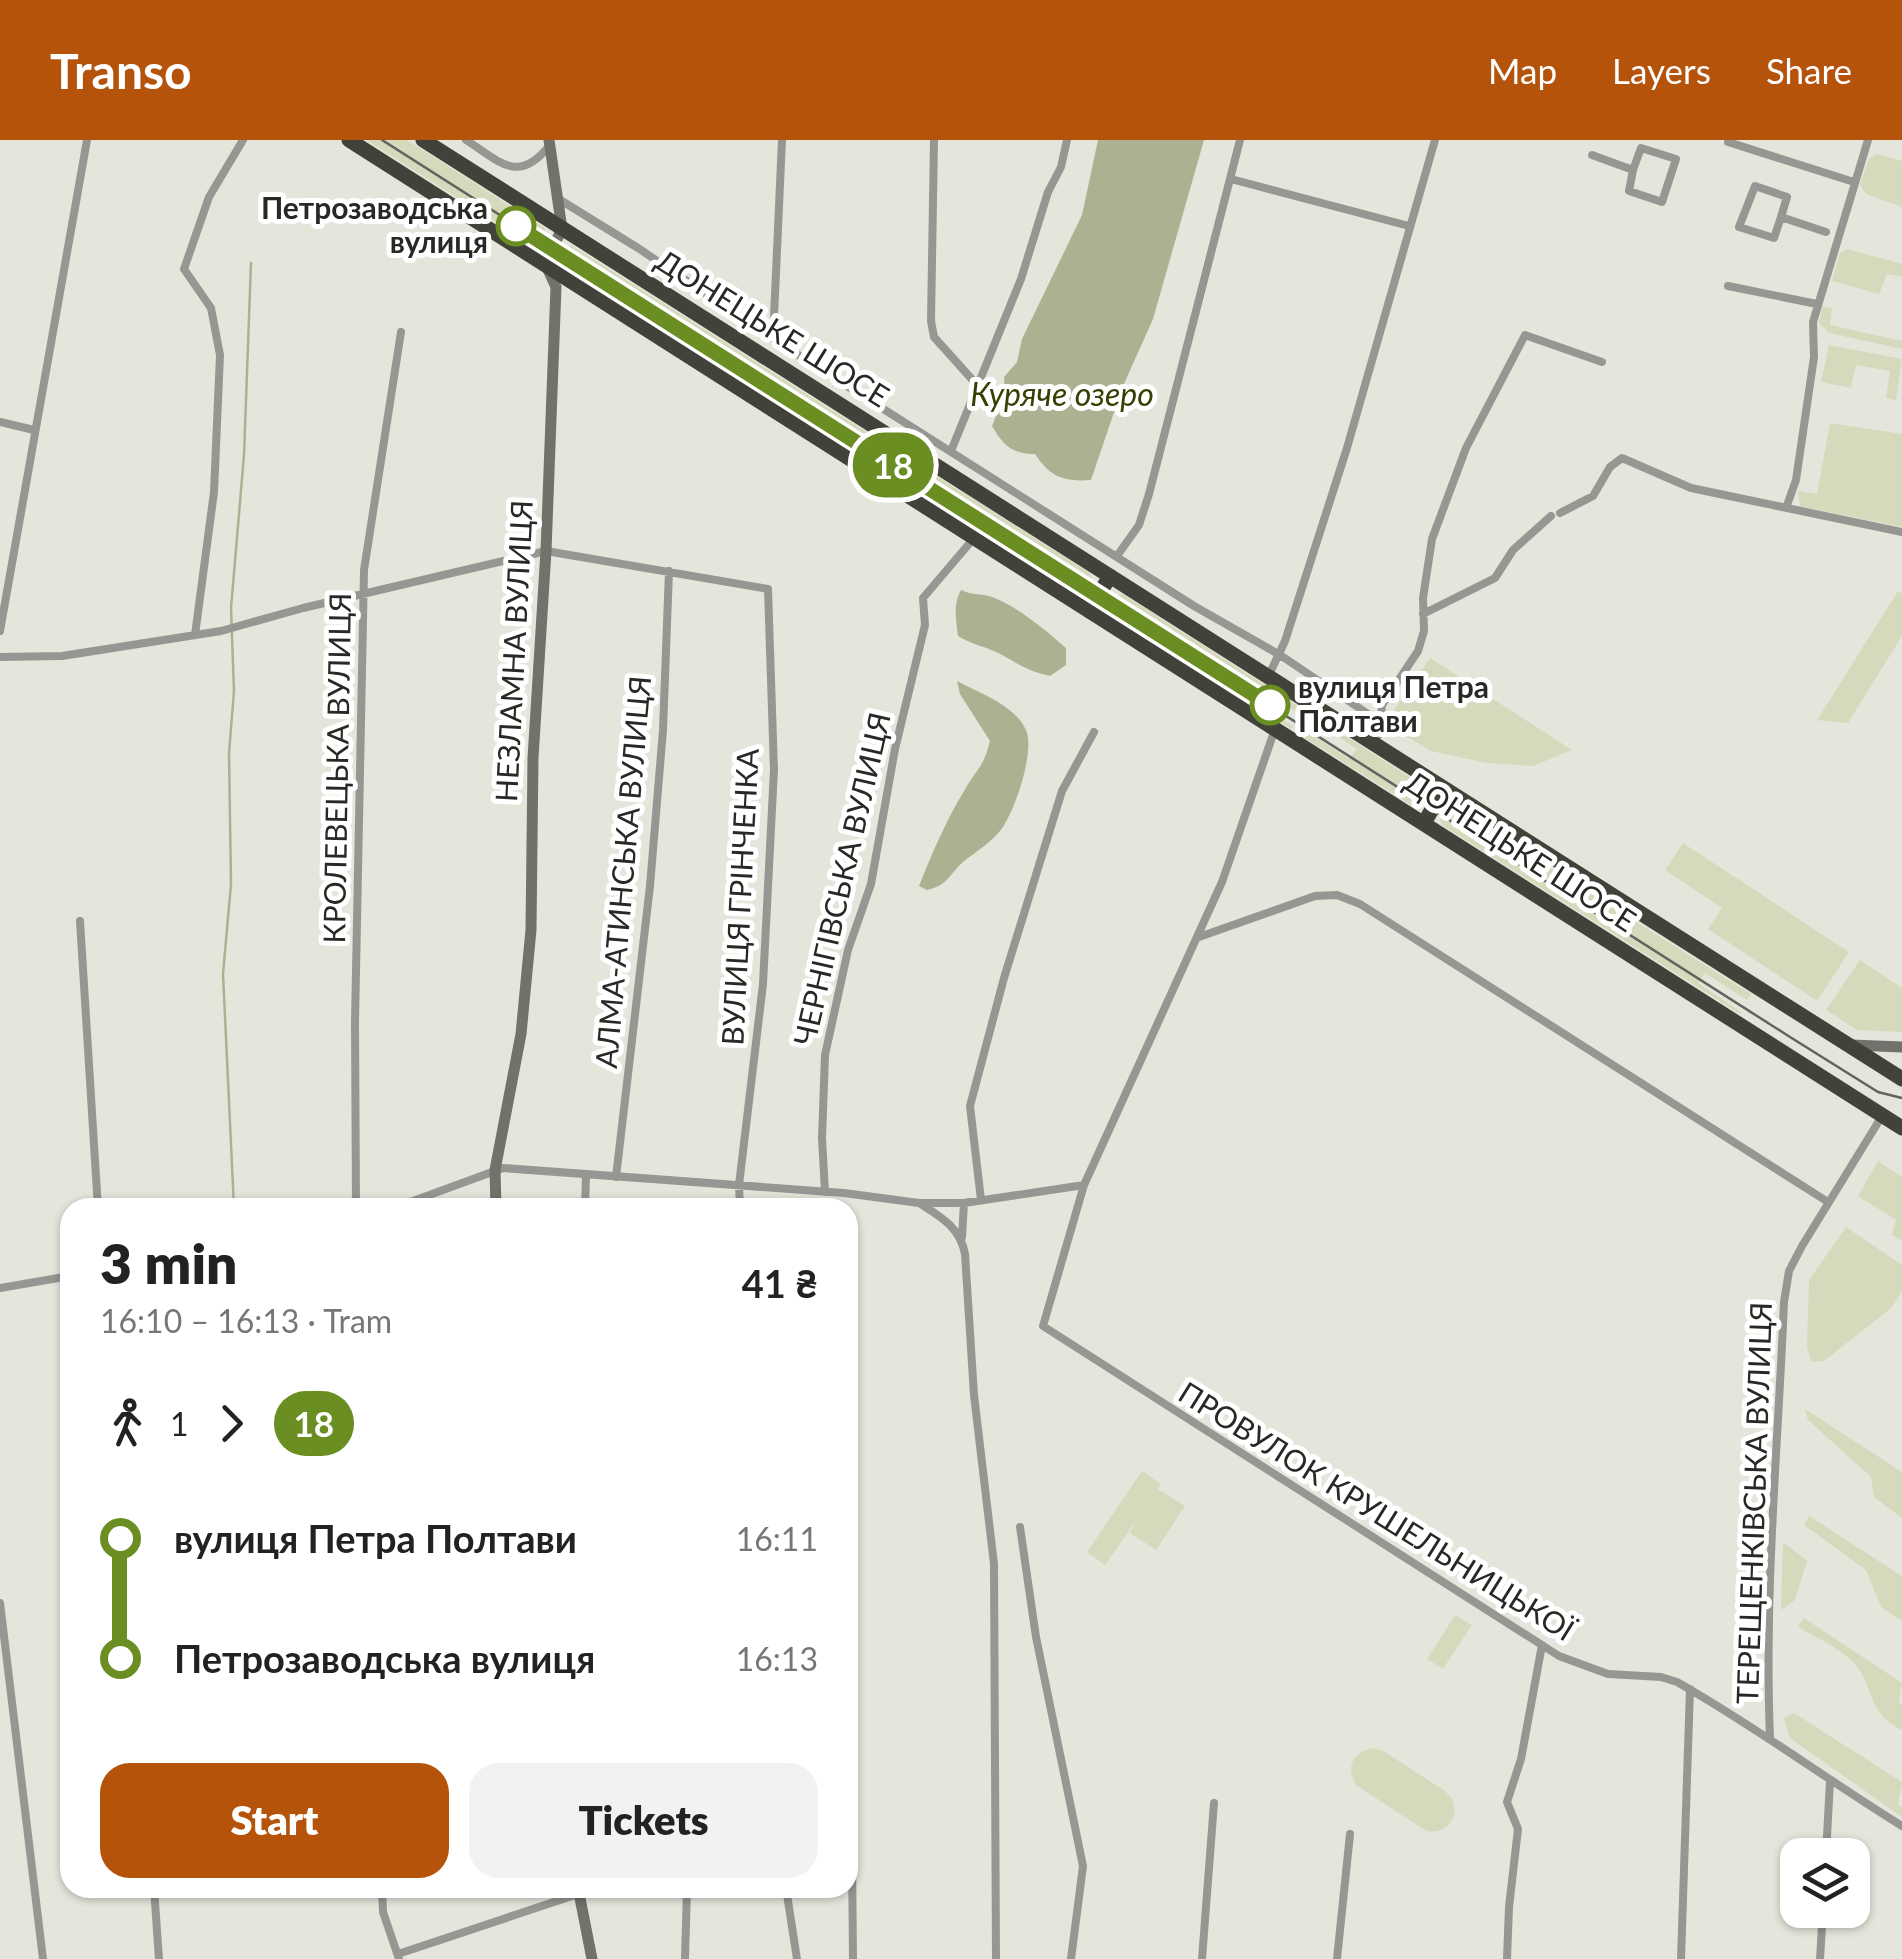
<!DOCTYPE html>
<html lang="en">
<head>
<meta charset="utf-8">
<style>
  :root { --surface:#fff; --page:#f2f2f2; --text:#222; --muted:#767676; --accent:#b45309 }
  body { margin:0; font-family:Lato,sans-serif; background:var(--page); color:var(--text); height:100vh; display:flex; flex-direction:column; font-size:38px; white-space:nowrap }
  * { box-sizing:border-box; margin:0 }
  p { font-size:32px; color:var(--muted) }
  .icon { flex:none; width:55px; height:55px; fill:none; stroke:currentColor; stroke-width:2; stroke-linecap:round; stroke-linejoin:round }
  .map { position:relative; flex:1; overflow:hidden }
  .details { position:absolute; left:60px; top:1058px; width:798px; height:700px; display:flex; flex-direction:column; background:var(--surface); border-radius:30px; box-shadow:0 2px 8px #0004 }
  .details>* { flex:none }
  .badge { padding:0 20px; border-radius:32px; font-size:35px; line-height:65px }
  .tools { position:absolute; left:1780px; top:1698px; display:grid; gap:20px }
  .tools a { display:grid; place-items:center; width:90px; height:90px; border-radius:20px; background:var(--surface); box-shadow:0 2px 8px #0004; font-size:50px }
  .map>.badge { position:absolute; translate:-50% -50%; box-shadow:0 0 0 5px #fff }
  .legs { display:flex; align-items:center; gap:15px; height:110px; padding:0 40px; font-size:32px }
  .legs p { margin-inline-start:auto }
  .overview { display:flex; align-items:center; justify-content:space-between; height:170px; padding:0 40px }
  h1 { font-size:55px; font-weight:800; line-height:75px }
  .action { display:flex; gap:20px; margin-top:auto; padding:20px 40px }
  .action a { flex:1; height:115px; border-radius:30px; background:var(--accent); color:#fff; font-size:40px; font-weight:800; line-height:115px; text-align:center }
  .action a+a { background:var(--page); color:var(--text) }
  ul { padding:0 40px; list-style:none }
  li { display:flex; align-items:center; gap:35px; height:120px; font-size:38px }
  li i { display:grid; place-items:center; width:15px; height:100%; margin:0 12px; background:currentColor }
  li i::after { content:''; width:25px; height:25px; margin:-12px; border:8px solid; border-radius:50%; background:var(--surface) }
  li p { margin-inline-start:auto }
  li:first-child i { background:linear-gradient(#0000 50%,currentColor 0) }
  li:last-child i { background:linear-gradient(currentColor 50%,#0000 0) }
  header { display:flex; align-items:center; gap:60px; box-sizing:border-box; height:140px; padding:0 50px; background:var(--accent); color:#fff }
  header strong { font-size:48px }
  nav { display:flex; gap:55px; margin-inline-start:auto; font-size:35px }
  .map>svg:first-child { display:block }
  .green { fill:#d5dabc }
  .water { fill:#acb291 }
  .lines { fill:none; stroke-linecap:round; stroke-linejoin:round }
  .stream { stroke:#acb291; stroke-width:2.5 }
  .street { stroke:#969793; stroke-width:8 }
  .secondary { stroke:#71726c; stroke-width:11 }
  .highway { stroke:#41423a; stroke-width:15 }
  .tram { stroke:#62635d; stroke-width:2.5 }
  .line-1-casing { stroke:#fff; stroke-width:22 }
  .line-1 { stroke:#6b8e23; stroke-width:15 }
  .stop-1-dot { fill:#fff; stroke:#6b8e23; stroke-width:5 }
  .labels { text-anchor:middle; stroke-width:10; stroke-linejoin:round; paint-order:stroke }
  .stop-label { font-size:30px; font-weight:bold; fill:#282825; stroke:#fff; text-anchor:end }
  .street-label { font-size:30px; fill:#282825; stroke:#fff }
  .water-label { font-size:32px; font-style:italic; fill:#393e03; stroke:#fff }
</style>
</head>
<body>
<header>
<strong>Transo</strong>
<nav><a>Map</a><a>Layers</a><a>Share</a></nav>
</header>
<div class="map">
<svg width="1902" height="1819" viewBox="0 0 1902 1819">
  <rect width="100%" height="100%" fill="#e4e6db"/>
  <path class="green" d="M 366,0 L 407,0 L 545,88 L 545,101 L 539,106 L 532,105 Z
    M 1877,14 L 1902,21 L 1902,67 L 1866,54 L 1860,44 L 1869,19 Z
    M 571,105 L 1090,433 L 1094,444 L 1088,453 L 1082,455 L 1077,453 L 569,130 L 561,124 L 560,116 Z
    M 1847,109 L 1902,124 L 1902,137 L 1887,134 L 1879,154 L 1832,141 L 1840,113 Z
    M 1823,166 L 1832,168 L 1830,185 L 1902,201 L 1902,209 L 1829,193 L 1819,183 Z
    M 1829,205 L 1902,219 L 1896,260 L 1886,258 L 1890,231 L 1856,225 L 1851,248 L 1821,242 Z
    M 1830,283 L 1902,294 L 1902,387 L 1800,366 L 1798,351 L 1817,354 Z
    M 1898,451 L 1902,453 L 1902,496 L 1848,583 L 1817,580 Z
    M 1123,454 L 1304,570 L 1301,575 L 1254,546 L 1247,557 L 1293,586 L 1291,589 L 1111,474 L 1107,464 L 1112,456 Z
    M 1430,518 L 1572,610 L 1533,626 L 1487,623 L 1431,611 L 1389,586 L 1394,570 Z
    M 1311,574 L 1422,645 L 1425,655 L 1421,663 L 1411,665 L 1299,594 L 1302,588 L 1349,619 L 1357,609 L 1309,577 Z
    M 1454,668 L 1751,854 L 1747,860 L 1705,833 L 1698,843 L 1741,872 L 1740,874 L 1442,685 L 1440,678 L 1443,672 Z
    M 1683,703 L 1849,812 L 1817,861 L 1708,789 L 1722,768 L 1665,730 Z
    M 1860,820 L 1902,848 L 1902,892 L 1857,890 L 1826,870 Z
    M 1878,1021 L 1902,1037 L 1902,1101 L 1892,1095 L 1896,1080 L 1858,1056 Z
    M 1846,1087 L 1902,1125 L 1902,1151 L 1891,1168 L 1824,1221 L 1812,1222 L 1807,1208 L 1809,1140 Z
    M 1805,1269 L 1902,1332 L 1902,1378 L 1874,1357 L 1871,1337 L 1808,1280 Z
    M 1142,1331 L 1161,1344 L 1158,1349 L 1185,1366 L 1156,1410 L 1130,1393 L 1136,1381 L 1105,1425 L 1087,1412 Z
    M 1809,1376 L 1902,1436 L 1902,1481 L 1881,1467 L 1866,1430 L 1804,1385 Z
    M 1783,1402 L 1807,1421 L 1795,1460 L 1781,1470 Z
    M 1455,1475 L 1472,1485 L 1443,1529 L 1427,1519 Z
    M 1804,1478 L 1902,1543 L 1899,1563 L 1902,1565 L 1902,1590 C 1865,1573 1876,1546 1852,1521 C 1838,1507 1815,1497 1798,1487 Z
    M 1794,1573 L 1902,1642 L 1898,1664 L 1902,1668 L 1902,1677 L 1790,1598 L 1784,1578 Z
    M 1374,1608 L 1385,1612 L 1445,1651 L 1453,1660 L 1455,1671 C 1452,1686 1441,1694 1426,1691 L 1356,1645 C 1345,1627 1353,1611 1374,1608 Z"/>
  <path class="water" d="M 1098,0 L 1204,0 L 1153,179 L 1123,246 L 1091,340 C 1064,342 1050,337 1035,314 C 1012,314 1003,305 992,286 L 1005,253 L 1004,237 L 1017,222 L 1022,199 L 1082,75 Z
    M 961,450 C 973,456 981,453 992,457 C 1020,468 1044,489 1066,508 L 1066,525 L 1050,536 C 1023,530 1019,523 996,512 C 983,506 971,504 958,496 C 956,480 953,464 961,450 Z
    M 957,541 C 979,553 1015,565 1026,590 C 1035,611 1016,667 1003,687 C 993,702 976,711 962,723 C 947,737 948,745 927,750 L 919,746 C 932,713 946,681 964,651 C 977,628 983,629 990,601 L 960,554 Z"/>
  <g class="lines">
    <path class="stream" d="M 234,1068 L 223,834 L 231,744 L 229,613 L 234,551 L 231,468 L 244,315 L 251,123"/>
    <path class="street" d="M 466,0 C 499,21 518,45 549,6
      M 934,0 L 931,181 L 934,197 L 978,246
      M 1728,2 L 1854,42
      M 1592,15 L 1633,30 L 1641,8 L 1676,19 L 1662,62 L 1629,51 L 1633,30
      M 1231,39 L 1409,86
      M 557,58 L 638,108 L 773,199 L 1194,466 L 1280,515 L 1380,582
      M 1781,77 L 1774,98 L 1739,87 L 1755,46 L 1787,57 L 1781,77 L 1826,92
      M 1728,146 L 1817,164
      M 773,199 L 782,0
      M 0,282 L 34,290
      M 951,311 L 1021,139 L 1048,52 L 1061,27 L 1067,0
      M 1786,368 L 1796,340 L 1814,217 L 1813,182 L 1868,0
      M 1560,373 L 1593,356 L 1610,327 L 1622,318 L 1691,348 L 1902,392
      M 1117,416 L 1139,385 L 1149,354 L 1240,0
      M 1423,474 L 1495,438 L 1513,410 L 1551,376
      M 0,491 L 87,0
      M 195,495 L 214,352 L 220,215 L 211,168 L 184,129 L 209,57 L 243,0
      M 0,517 L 62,516 L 221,491 L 303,468 L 546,411 L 768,449 L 774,630 L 763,844 L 739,1045 L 740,1068
      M 1268,537 L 1285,501 L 1347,308 L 1435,0
      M 1275,589 L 1222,742 L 1084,1045 L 1043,1186 L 1559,1516 L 1608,1534 L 1661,1537 L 1677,1542 C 1755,1586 1826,1639 1902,1686
      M 1373,604 L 1380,592 L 1382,565 L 1418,511 L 1424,491 L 1423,458 L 1432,399 L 1466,308 L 1525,195 L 1602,222
      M 80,781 L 98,1068
      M 1199,797 L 1315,756 L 1337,755 L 1360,764 L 1828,1062
      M 616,1037 L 650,746 L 663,590 L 669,431
      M 825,1052 L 822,998 L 825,915 L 848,810 L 871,744 L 895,609 L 925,485 L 923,458 L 974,398
      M 981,1060 L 970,966 L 1004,838 L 1062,651 L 1094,592
      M 919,1063 C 941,1077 960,1087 965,1114 L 974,1255 L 994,1424 L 996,1819
      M 356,1068 L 355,882 L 364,430 L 401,192
      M 394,1068 L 503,1028 L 844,1053 L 919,1063 L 964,1063 L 1084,1045
      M 585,1068 L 586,1035
      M 962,1097 L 964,1063
      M 0,1148 L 70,1136
      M 848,1282 L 853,1819
      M 1020,1387 L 1036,1497 L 1083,1726 L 1071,1819
      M 0,1463 L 43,1819
      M 1770,1598 C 1764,1452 1778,1307 1784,1162 L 1789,1131 L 1802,1106 L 1882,976
      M 1826,1715 L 1830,1641
      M 154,1748 L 159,1819
      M 382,1748 L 383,1772 L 399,1819
      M 786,1748 L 797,1819
      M 398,1814 L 578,1754
      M 685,1819 L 687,1748
      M 1202,1819 L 1214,1663
      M 1337,1819 L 1350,1694
      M 1507,1819 L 1509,1767 L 1518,1689 L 1507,1662 L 1521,1619 L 1542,1505
      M 1681,1819 L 1690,1549
      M 1820,1819 L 1823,1770"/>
    <path class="secondary" d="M 1851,905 L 1902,907
      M 496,1068 L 495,1030 L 521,894 L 531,790 L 533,618 L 546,411 L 556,147 L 545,123 L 562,89 L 549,0
      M 578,1748 L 592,1819"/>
    <path class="highway" d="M 349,0 L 1902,988
      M 423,0 L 1902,939
      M 1089,471 L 1110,436
      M 1424,683 L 1444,649"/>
    <path class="tram" d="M 382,0 L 1790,897 L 1878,952 L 1902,958"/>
  </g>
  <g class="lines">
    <defs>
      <path id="line-1" d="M 516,86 L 1270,565"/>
    </defs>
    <use href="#line-1" class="line-1-casing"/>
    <use href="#line-1" class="line-1"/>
  </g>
  <g class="stop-1-dot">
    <circle cx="516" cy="86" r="18"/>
    <circle cx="1270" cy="565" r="18"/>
  </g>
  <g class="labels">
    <g class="stop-label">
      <text x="488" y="79">Петрозаводська<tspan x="488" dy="34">вулиця</tspan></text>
      <text x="1298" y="558" text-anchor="start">вулиця Петра<tspan x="1298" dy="34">Полтави</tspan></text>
    </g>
    <g class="street-label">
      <text transform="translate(772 189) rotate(32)" y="10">ДОНЕЦЬКЕ ШОСЕ</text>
      <text transform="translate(515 511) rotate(-87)" y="10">НЕЗЛАМНА ВУЛИЦЯ</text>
      <text transform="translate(338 628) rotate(-89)" y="10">КРОЛЕВЕЦЬКА ВУЛИЦЯ</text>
      <text transform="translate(1520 712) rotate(33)" y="10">ДОНЕЦЬКЕ ШОСЕ</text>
      <text transform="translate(624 732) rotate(-85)" y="10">АЛМА-АТИНСЬКА ВУЛИЦЯ</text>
      <text transform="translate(843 739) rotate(-77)" y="10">ЧЕРНІГІВСЬКА ВУЛИЦЯ</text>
      <text transform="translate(741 757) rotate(-87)" y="10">ВУЛИЦЯ ГРІНЧЕНКА</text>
      <text transform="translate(1755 1363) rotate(-88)" y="10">ТЕРЕЩЕНКІВСЬКА ВУЛИЦЯ</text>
      <text transform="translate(1376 1372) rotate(32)" y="10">ПРОВУЛОК КРУШЕЛЬНИЦЬКОЇ</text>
    </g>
    <g class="water-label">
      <text x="1062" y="266">Куряче озеро</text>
    </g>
  </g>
</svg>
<div class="tools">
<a><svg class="icon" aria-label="layers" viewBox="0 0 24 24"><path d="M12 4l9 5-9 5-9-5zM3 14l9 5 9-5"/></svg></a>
</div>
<b class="badge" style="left:893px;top:325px;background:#6b8e23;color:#fff">18</b>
<section class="details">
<div class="overview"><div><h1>3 min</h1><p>16:10 – 16:13 · Tram</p></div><b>41 ₴</b></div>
<div class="legs"><svg class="icon" aria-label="walk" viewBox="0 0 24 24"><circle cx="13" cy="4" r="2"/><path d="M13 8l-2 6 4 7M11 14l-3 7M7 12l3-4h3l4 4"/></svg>1<svg class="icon" aria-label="forward" viewBox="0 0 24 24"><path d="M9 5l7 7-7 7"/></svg><b class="badge" style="background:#6b8e23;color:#fff">18</b></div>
<ul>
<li><i style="color:#6b8e23"></i><b>вулиця Петра Полтави</b><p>16:11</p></li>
<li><i style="color:#6b8e23"></i><b>Петрозаводська вулиця</b><p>16:13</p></li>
</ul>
<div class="action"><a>Start</a><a>Tickets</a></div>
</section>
</div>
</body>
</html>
